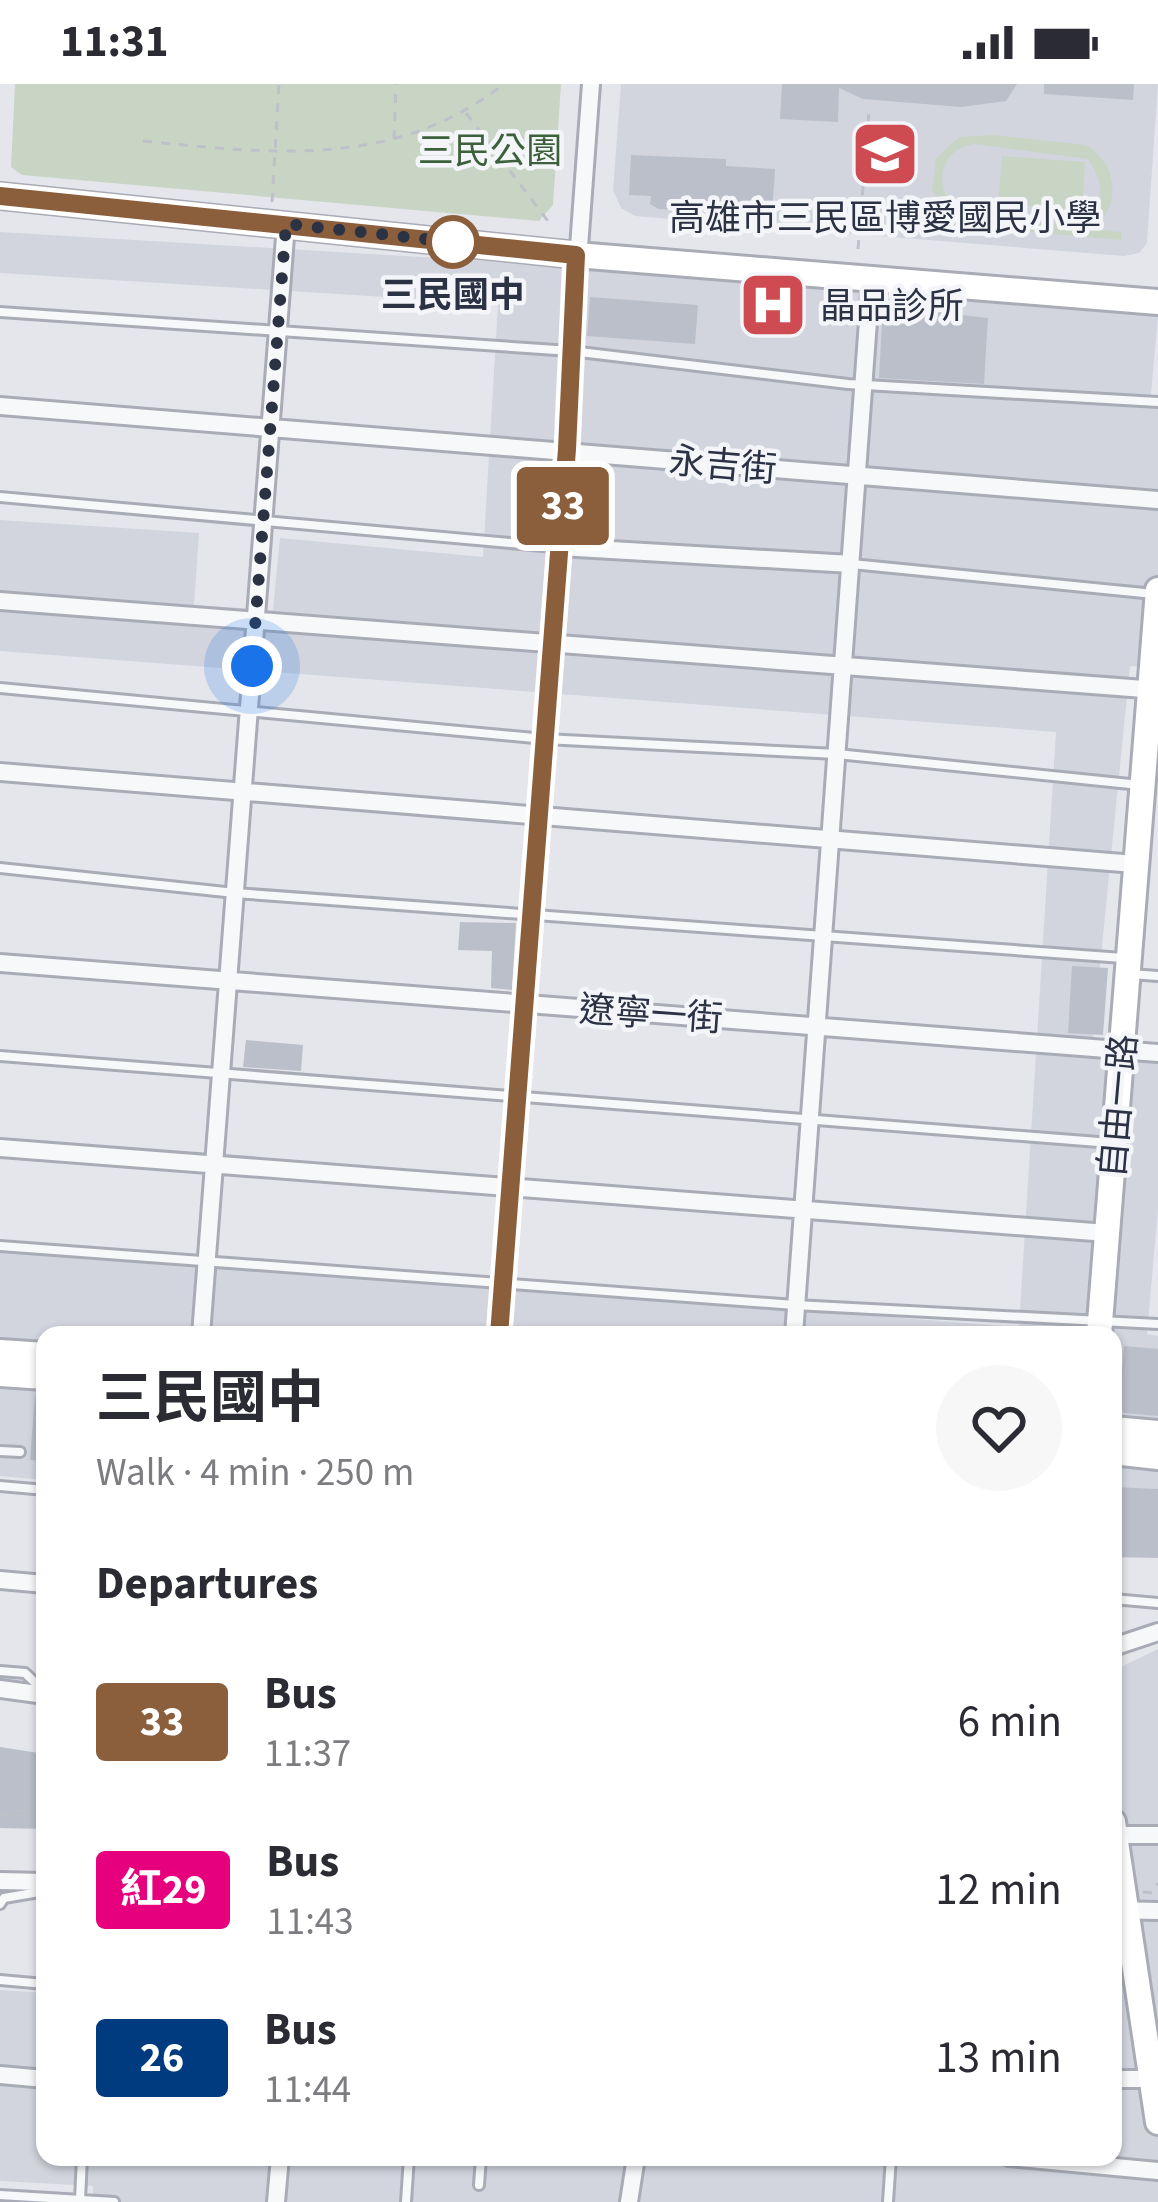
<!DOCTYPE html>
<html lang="en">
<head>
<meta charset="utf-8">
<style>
  :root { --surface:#fff; --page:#f7f7f7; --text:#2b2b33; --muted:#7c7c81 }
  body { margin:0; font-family:"Source Sans 3","Noto Sans TC",sans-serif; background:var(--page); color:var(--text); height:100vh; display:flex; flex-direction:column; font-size:45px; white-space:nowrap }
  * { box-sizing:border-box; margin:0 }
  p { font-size:39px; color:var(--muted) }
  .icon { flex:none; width:66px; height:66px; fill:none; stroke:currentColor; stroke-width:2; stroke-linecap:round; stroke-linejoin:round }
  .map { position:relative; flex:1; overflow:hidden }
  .side { position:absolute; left:36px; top:1242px; width:1086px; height:840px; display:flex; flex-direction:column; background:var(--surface); border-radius:24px; box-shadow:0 3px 9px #0004 }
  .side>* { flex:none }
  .badge { padding:0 24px; border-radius:9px; font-size:42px; line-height:78px }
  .you { position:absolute; width:60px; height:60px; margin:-30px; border:9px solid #fff; border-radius:50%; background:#1a73e8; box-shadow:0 0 0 18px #1a73e833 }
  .map>.badge { position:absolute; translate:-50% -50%; box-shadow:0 0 0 6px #fff }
  h2 { padding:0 60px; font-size:45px; line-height:108px }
  .round { display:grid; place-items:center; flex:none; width:126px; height:126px; border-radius:63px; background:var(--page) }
  .summary { display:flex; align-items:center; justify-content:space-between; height:204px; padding:0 60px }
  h1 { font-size:57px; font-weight:700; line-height:90px }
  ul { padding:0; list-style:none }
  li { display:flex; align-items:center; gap:36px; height:168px; padding:0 60px }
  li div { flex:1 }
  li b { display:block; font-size:45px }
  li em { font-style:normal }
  li .badge { min-width:132px; font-weight:700; text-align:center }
  .status { display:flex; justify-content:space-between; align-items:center; height:84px; padding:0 60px; background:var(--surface); direction:ltr }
  .status svg { height:33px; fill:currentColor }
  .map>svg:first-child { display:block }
  .built { fill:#d2d5de }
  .green { fill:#c8d5c5; fill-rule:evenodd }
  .building { fill:#bbbfc9 }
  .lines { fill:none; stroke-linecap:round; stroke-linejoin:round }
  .lane-casing { stroke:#a9acb6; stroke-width:14 }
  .street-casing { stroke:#a9acb6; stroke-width:22 }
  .secondary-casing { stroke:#a9acb6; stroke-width:30 }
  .path { stroke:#bec1c7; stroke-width:3; stroke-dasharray:9 9; stroke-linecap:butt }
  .lane { stroke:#f7f8fa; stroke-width:8 }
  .street { stroke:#f7f8fa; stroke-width:16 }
  .secondary { stroke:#fff; stroke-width:24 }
  .line-casing { stroke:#fff; stroke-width:27 }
  .line { stroke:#8b5e3c; stroke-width:18 }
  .walk { stroke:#2b3244; stroke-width:12; stroke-dasharray:0 21.6 }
  .stop-dot { fill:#fff; stroke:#8b5e3c; stroke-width:6 }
  .labels { text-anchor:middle; stroke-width:9; stroke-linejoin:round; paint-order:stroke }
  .park-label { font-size:36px; fill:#3c6039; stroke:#f4f5f9 }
  .poi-label { font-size:36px; fill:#2b3244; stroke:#f4f5f9 }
  .stop-label { font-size:36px; font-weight:bold; fill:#2b3244; stroke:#f4f5f9 }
  .street-label { font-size:36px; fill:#2b3244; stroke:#f4f5f9 }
</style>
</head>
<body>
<div class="status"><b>11:31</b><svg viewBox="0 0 49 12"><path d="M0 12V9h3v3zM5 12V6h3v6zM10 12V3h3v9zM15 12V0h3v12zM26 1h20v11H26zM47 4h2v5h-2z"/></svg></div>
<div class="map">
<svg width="1158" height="2118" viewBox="0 0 1158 2118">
  <rect width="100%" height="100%" fill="#e4e6ec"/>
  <path class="built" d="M 621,0 L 1158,0 L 1147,159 L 1139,169 L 1124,172 L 635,132 L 621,124 L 613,106 Z
    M 0,148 L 708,190 L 1158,232 L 1150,321 L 1158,322 L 1158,584 L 1130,582 L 1091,972 L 1158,978 L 1158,1125 L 1147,1250 L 1158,1252 L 1158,1463 L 1113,1460 L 1113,1251 L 45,1251 L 45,1396 L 0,1392 L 0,1165 L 1019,1243 L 1056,648 L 0,567 L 0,436 L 199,449 L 194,521 L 273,526 L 280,454 L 483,473 L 498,220 L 0,189 Z
    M 1158,1565 L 1158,2118 L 93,2118 L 93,2102 L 0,2097 L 0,1906 L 45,1909 L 45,2073 L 1113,2073 L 1113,1587 Z"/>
  <path class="green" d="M 15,0 L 561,0 L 553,121 L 539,137 L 22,91 L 11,83 Z
    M 992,51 L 1086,61 C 1118,80 1121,119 1095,145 L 1121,148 L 1121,156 L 928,139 L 929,130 L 946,130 L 932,105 L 936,74 L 959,53 ZM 974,60 L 1088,75 C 1105,99 1106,126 1079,142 L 961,131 C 934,110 935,66 974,60 Z
    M 1002,72 L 1085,78 L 1082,126 L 998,120 Z"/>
  <path class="building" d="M 782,0 L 1017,0 L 1006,17 L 961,23 L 863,15 L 839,4 L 838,38 L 780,35 Z
    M 1044,0 L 1134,0 L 1133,16 L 1044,10 Z
    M 631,71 L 726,75 L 726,82 L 775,85 L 772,130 L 658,125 L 650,120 L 651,112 L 629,111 Z
    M 590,213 L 698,221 L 695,260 L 587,252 Z
    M 883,222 L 988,234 L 984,300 L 879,294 Z
    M 460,838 L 516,839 L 512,906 L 491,904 L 492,867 L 458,866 Z
    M 1072,882 L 1108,884 L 1103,951 L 1068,949 Z
    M 246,956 L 303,961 L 301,987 L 243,983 Z
    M 1124,1262 L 1158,1265 L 1158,1332 L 1124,1329 L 1119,1323 Z
    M 35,1312 L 45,1312 L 45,1377 L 30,1376 Z
    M 1113,1403 L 1158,1405 L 1158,1474 L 1113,1473 Z
    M 0,1663 L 45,1670 L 45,1745 L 0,1744 Z"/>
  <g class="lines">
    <defs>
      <path id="lane" d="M 0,228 L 571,267 L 848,300 L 1158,318
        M 0,413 L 554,463
        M 852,480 L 1154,510
        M 0,604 L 545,655 L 837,670 L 1140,701
        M 0,784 L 235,809 L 1123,874
        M 1130,890 L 1158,892
        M 0,972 L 1111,1059
        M 0,1162 L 795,1221 L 1158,1240
        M 0,1367 L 20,1368
        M 0,1402 L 45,1406
        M 1113,1515 L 1158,1519
        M 0,1587 L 25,1589 L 44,1607
        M 0,1820 L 4,1814 L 45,1807
        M 0,1896 L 45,1900
        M 479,2101 L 481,2073
        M 0,2111 L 114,2118
        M 80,2116 L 82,2073
        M 406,2118 L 409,2073
        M 888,2118 L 891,2073"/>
      <path id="street" d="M 0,322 L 1158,416
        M 560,463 L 851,480
        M 0,517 L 1157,606
        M 0,688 L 1135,780
        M 0,879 L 1158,969
        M 0,1064 L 1107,1149
        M 201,1251 L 286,140
        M 499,1251 L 591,0
        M 794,1251 L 871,196
        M 0,1496 L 45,1500
        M 1113,1563 L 1158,1548
        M 0,1605 L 45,1611
        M 1113,1751 L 1158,1751
        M 0,1797 L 45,1798
        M 1113,1826 L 1158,1827
        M 0,1991 L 45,1995
        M 1113,1995 L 1152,1995
        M 1009,2073 L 1158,2087
        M 276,2118 L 280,2073
        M 629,2118 L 636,2073"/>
      <path id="secondary" d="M 0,112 L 576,171 L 1158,218
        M 1099,1251 L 1158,506
        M 0,1268 L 45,1271
        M 0,1290 L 45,1293
        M 1113,1345 L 1158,1349
        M 1113,1368 L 1158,1373
        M 1113,1738 L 1158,2038"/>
    </defs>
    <use href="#lane" class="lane-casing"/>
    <use href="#street" class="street-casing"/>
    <use href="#secondary" class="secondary-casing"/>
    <path class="path" d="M 466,29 L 551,141
      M 394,55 L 396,0
      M 143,57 C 272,70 395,85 504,0
      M 272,118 L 279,0
      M 858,165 L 869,28
      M 0,1731 L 45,1722
      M 1143,1808 L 1152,1809 L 1158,1799"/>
    <use href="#lane" class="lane"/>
    <use href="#street" class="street"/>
    <use href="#secondary" class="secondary"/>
  </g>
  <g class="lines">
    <defs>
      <path id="line" d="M 0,112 L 576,171 L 567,365 L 499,1251"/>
    </defs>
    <use href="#line" class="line-casing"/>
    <use href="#line" class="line"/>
    <path class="walk" d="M 252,582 L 286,140 L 453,158"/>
  </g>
  <defs>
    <symbol id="school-square" viewBox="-11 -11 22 22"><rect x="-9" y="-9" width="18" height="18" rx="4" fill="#ce4b52" stroke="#f4f5f9"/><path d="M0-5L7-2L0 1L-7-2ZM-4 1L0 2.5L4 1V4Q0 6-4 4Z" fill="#fff"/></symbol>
    <symbol id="hospital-square" viewBox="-11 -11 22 22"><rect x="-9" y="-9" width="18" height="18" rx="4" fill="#ce4b52" stroke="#f4f5f9"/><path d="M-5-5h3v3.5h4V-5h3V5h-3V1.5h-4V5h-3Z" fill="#fff"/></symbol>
  </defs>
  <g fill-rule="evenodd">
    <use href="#school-square" x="847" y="32" width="76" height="76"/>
    <use href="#hospital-square" x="735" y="183" width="76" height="76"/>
  </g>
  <circle class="stop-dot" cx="453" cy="158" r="24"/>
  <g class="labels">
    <g class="park-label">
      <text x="490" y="79">三民公園</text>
    </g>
    <g class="poi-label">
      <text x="885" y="146">高雄市三民區博愛國民小學</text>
      <text x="820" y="234" text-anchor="start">晶品診所</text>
    </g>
    <g class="stop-label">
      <text x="453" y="223">三民國中</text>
    </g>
    <g class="street-label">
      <text transform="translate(723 380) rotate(5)" y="13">永吉街</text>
      <text transform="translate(651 929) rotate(4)" y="13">遼寧一街</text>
      <text transform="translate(1117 1022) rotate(-85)" y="13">自由一路</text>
    </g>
  </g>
</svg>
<div class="you" style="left:252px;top:582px"></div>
<b class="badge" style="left:563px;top:422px;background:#8b5e3c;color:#fff">33</b>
<section class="side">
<div class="summary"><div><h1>三民國中</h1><p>Walk · 4 min · 250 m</p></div><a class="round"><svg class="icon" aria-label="heart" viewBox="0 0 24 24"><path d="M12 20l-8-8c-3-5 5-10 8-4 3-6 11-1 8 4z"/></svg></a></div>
<h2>Departures</h2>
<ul>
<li><span class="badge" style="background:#8b5e3c;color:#fff">33</span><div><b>Bus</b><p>11:37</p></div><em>6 min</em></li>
<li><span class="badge" style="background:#e6007e;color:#fff">紅29</span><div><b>Bus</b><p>11:43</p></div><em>12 min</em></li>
<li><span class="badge" style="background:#003b80;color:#fff">26</span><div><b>Bus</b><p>11:44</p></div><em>13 min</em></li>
</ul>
</section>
</div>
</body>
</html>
